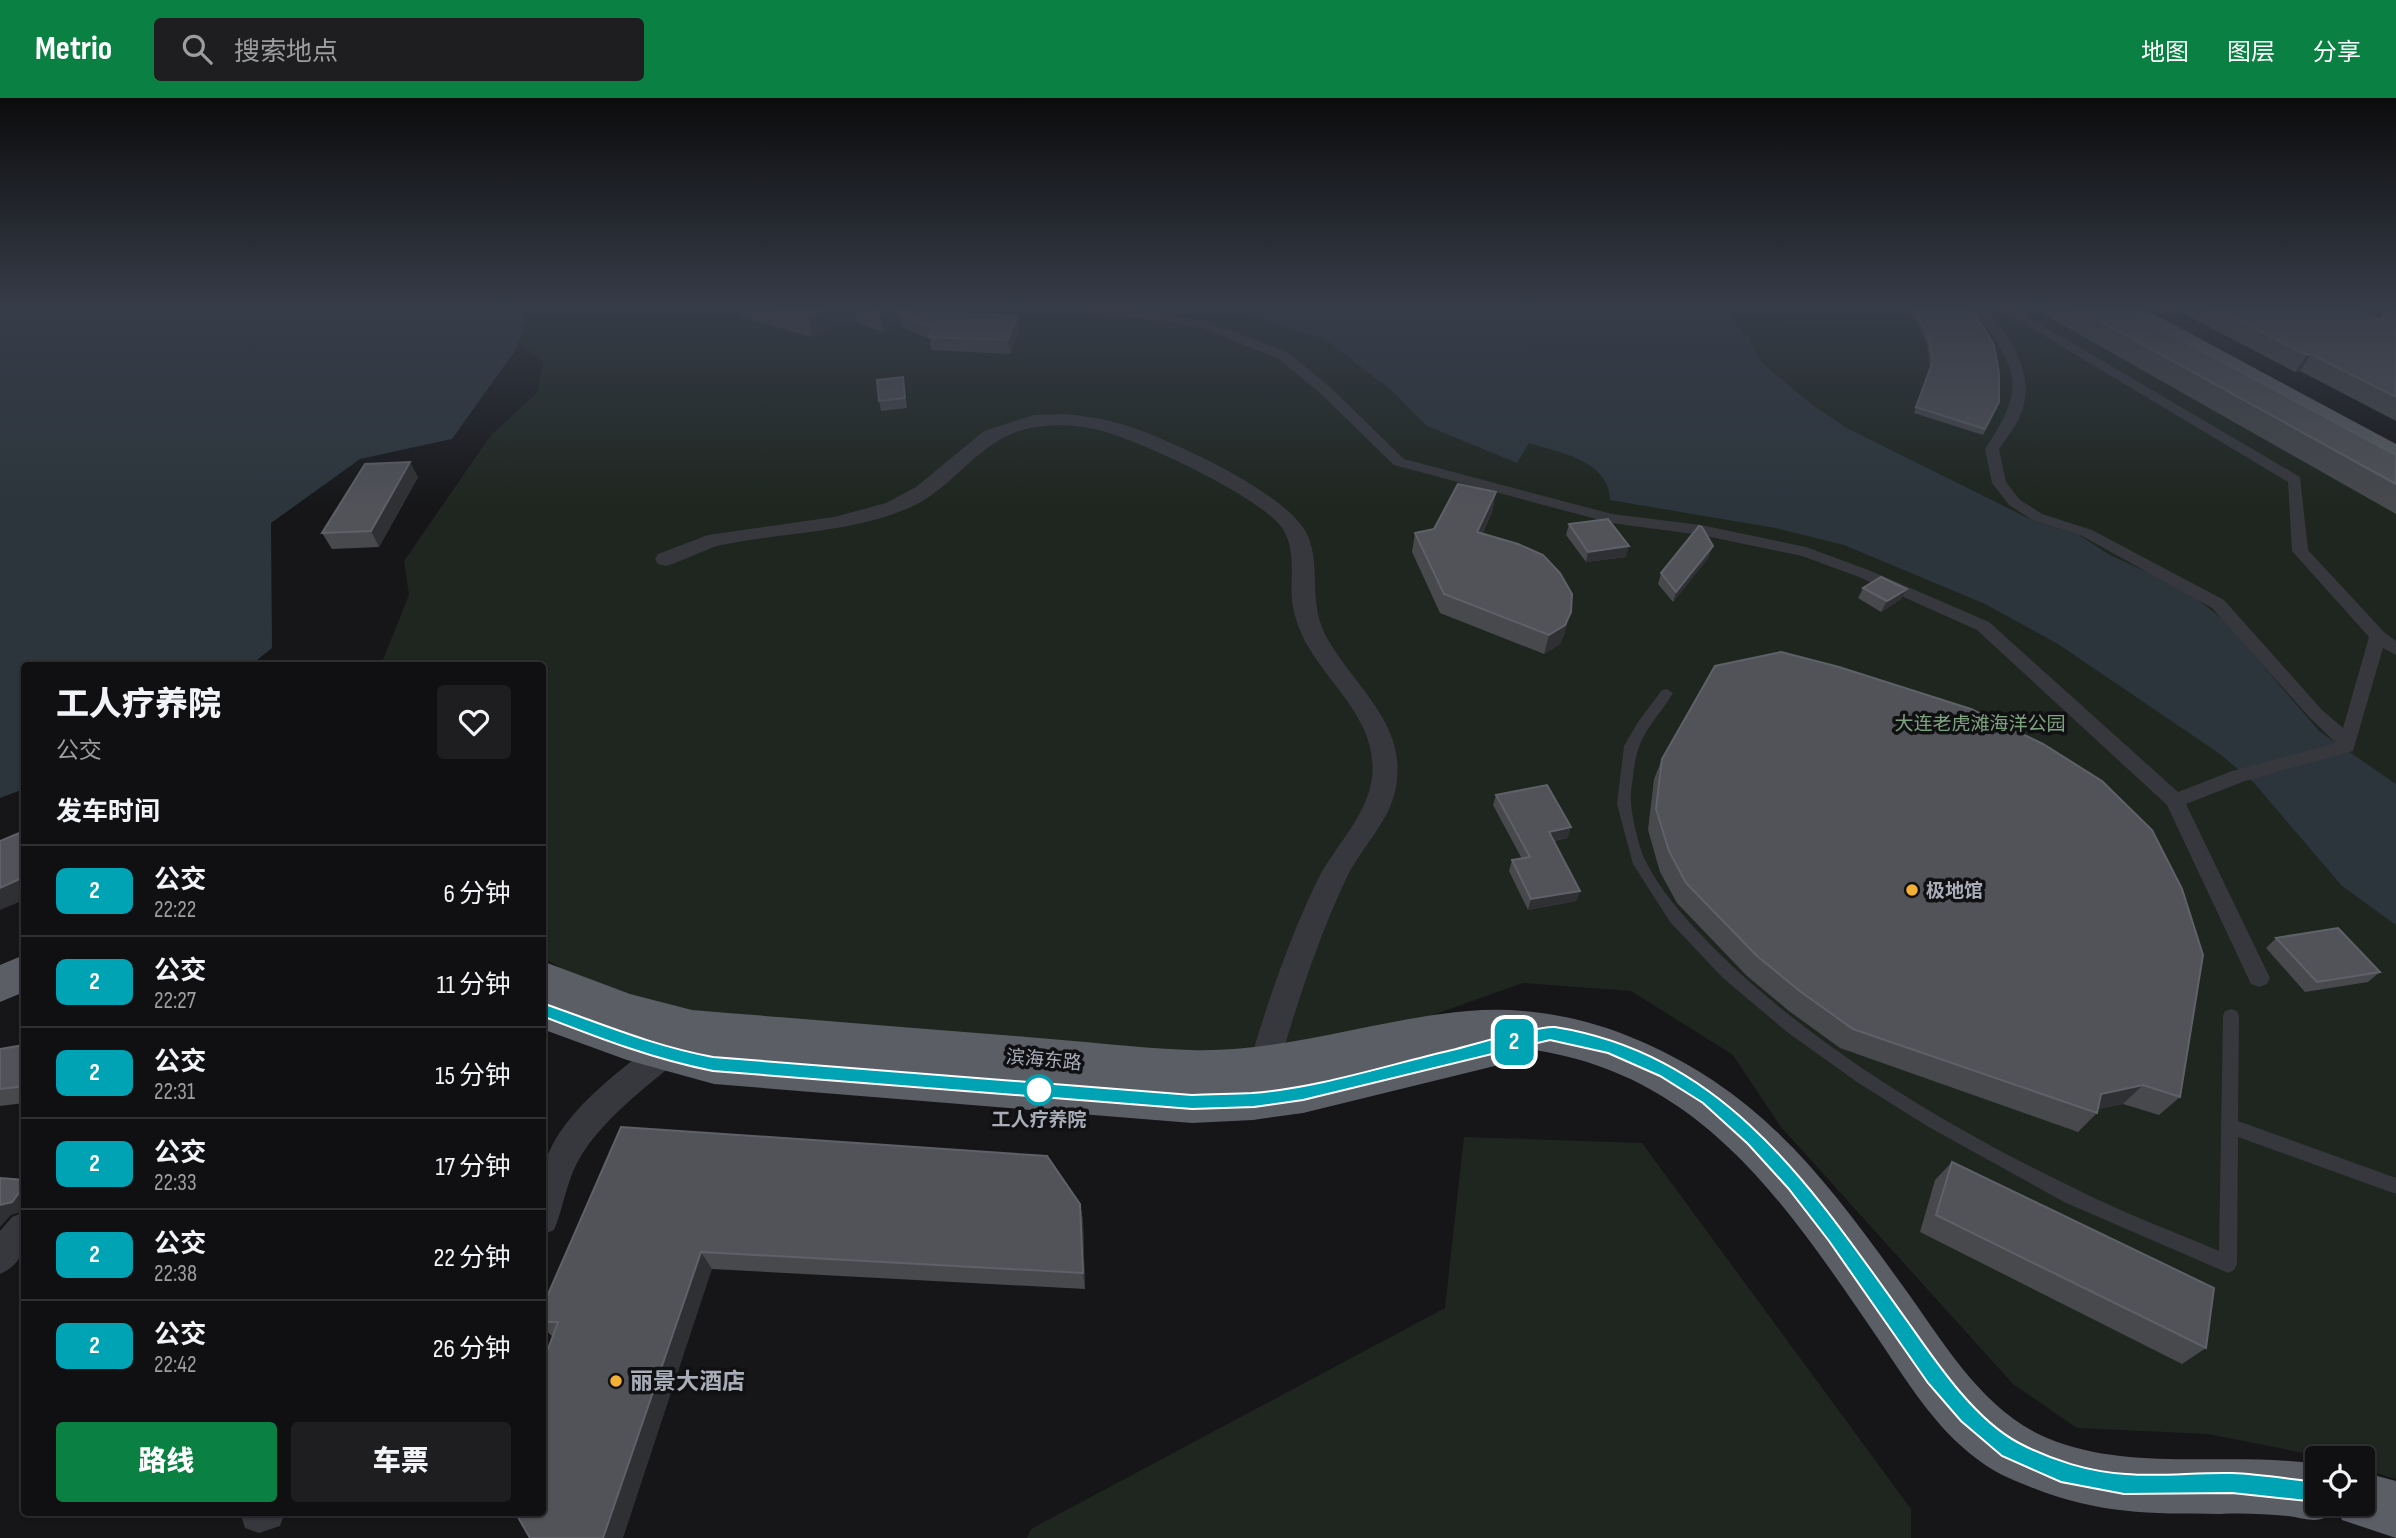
<!DOCTYPE html>
<html lang="zh">
<head>
<meta charset="utf-8">
<style>
  :root { --surface:#101012; --page:#1e1e20; --text:#f1f3f6; --muted:#9c9d9f; --line:#303032; --accent:#0b8043 }
  body { margin:0; font-family:"Sofia Sans Condensed","Noto Sans SC",sans-serif; background:var(--page); color:var(--text); height:100vh; display:flex; flex-direction:column; font-size:26px; white-space:nowrap }
  * { box-sizing:border-box; margin:0 }
  p { font-size:23px; color:var(--muted) }
  .icon { flex:none; width:38px; height:38px; fill:none; stroke:currentColor; stroke-width:2; stroke-linecap:round; stroke-linejoin:round }
  .map { position:relative; flex:1; overflow:hidden }
  .panel { position:absolute; left:21px; top:564px; width:525px; height:854px; display:flex; flex-direction:column; background:var(--surface); border-radius:7px; box-shadow:0 2px 5px #0004,0 0 0 2px var(--line) }
  .panel>* { flex:none }
  .badge { padding:0 14px; border-radius:10px; font-size:24px; line-height:46px }
  .controls { position:absolute; left:2305px; top:1348px; display:grid; gap:14px }
  .controls a { display:grid; place-items:center; width:70px; height:70px; border-radius:7px; background:var(--surface); box-shadow:0 2px 5px #0004,0 0 0 2px var(--line); font-size:35px }
  .map>.badge { position:absolute; translate:-50% -50%; box-shadow:0 0 0 4px #fff }
  h2 { padding:0 35px; font-size:26px; line-height:63px }
  .round { display:grid; place-items:center; flex:none; width:74px; height:74px; border-radius:7px; background:var(--page) }
  .head { display:flex; align-items:center; justify-content:space-between; height:119px; padding:0 35px }
  h1 { font-size:33px; font-weight:800; line-height:52px }
  .action { display:flex; gap:14px; margin-top:auto; padding:14px 35px }
  .action a { flex:1; height:80px; border-radius:7px; background:var(--accent); color:#fff; font-size:28px; font-weight:800; line-height:80px; text-align:center }
  .action a+a { background:var(--page); color:var(--text) }
  ul { padding:0; list-style:none }
  li { display:flex; align-items:center; gap:21px; height:91px; padding:0 35px; border-top:2px solid var(--line) }
  li div { flex:1 }
  li b { display:block; font-size:26px }
  li em { font-style:normal }
  li .badge { min-width:77px; font-weight:700; text-align:center }
  header { display:flex; align-items:center; gap:42px; box-sizing:border-box; height:98px; padding:0 35px; background:var(--accent); color:#fff }
  header strong { font-size:33px }
  nav { display:flex; gap:38px; margin-inline-start:auto; font-size:24px }
  .search { width:490px; height:63px; background:var(--page); display:flex; align-items:center; gap:18px; box-sizing:border-box; padding:0 24px; border-radius:7px; color:var(--muted); font-size:26px }
  .map>svg:first-child { display:block }
  .green { fill:#1e261f }
  .water { fill:#2c353c }
  .lines { fill:none; stroke-linecap:round; stroke-linejoin:round }
  .service { fill:#37383d; fill-rule:evenodd }
  .pedestrian { fill:#37383d; fill-rule:evenodd }
  .minor { fill:#37383d; fill-rule:evenodd }
  .trunk { fill:#5b5e65; fill-rule:evenodd }
  .wall { fill:#47494d }
  .shaded-wall { fill:#2f3033 }
  .building { fill:#525359; stroke:#5f6168; stroke-width:2 }
  .line { fill:#00a3b4; stroke:#fff; stroke-width:2 }
  .poi-dot { fill:#f2b134; stroke:#111113; stroke-width:2.5 }
  .stop-dot { fill:#fff; stroke:#00a3b4; stroke-width:3.5 }
  .labels { text-anchor:middle; stroke-width:7; stroke-linejoin:round; paint-order:stroke }
  .park-label { font-size:19px; fill:#7fa381; stroke:#111113 }
  .poi-label { font-size:19px; font-weight:bold; fill:#a8adb8; stroke:#111113; text-anchor:start }
  .street-label { font-size:19px; fill:#a8adb8; stroke:#111113 }
  .stop-label { font-size:19px; font-weight:bold; fill:#a8adb8; stroke:#111113 }
  .near-poi-label { font-size:23px; font-weight:bold; fill:#a8adb8; stroke:#111113; text-anchor:start }
</style>
</head>
<body>
<header>
<strong>Metrio</strong>
<div class="search"><svg class="icon" aria-label="search" viewBox="0 0 24 24"><circle cx="10" cy="10" r="6"/><path d="M15 15l6 6"/></svg>搜索地点</div>
<nav><a>地图</a><a>图层</a><a>分享</a></nav>
</header>
<div class="map">
<svg width="2396" height="1440" viewBox="0 0 2396 1440">
  <rect width="100%" height="100%" fill="#161618"/>
  <path class="green" d="M 473,209 L 2083,209 L 2396,381 L 2396,1381 L 2363,1371 L 2362,1360 L 2329,1360 L 2208,1336 L 2077,1330 L 2013,1286 L 1781,1029 L 1733,957 L 1631,893 L 1523,885 L 1373,938 L 1177,961 L 722,922 L 601,892 L 543,860 L 542,567 L 381,567 L 409,497 L 404,463 L 491,337 L 537,295 L 543,264 Z
    M 1464,1039 L 1642,1045 L 1911,1411 L 1911,1440 L 1027,1440 L 1031,1431 L 1445,1210 Z"/>
  <path class="water" d="M 0,209 L 529,209 L 517,250 L 452,341 L 360,361 L 271,425 L 272,550 L 251,567 L 24,567 L 24,691 L 0,700 Z
    M 1223,209 L 1721,209 L 1748,239 L 1761,264 L 1811,306 L 1847,330 L 2032,422 L 2079,437 L 2110,457 L 2184,491 L 2224,522 L 2319,633 L 2396,686 L 2396,827 L 2342,788 L 2254,685 L 2220,656 L 2058,546 L 1985,506 L 1844,447 L 1775,430 L 1610,402 C 1609,362 1560,355 1529,345 L 1517,365 L 1427,328 L 1390,291 L 1325,241 Z"/>
  <g class="lines">
    <path class="service" d="M 1667,591 L 1673,595 C 1652,629 1637,635 1633,679 C 1632,687 1630,697 1631,705 C 1632,720 1639,749 1645,762 C 1659,791 1684,819 1706,842 C 1804,944 1950,1031 2078,1092 C 2124,1115 2172,1133 2219,1153 L 2223,918 L 2225,913 L 2231,911 L 2237,913 L 2239,918 L 2238,1023 L 2396,1080 L 2396,1096 L 2238,1039 L 2237,1166 L 2234,1172 L 2228,1175 L 2064,1104 L 1927,1028 L 1857,984 L 1787,934 L 1723,880 L 1670,824 L 1633,766 L 1617,706 L 1624,648 L 1638,624 L 1662,592 Z"/>
    <path class="pedestrian" d="M 1064,209 L 1102,209 L 1205,223 L 1289,255 L 1331,290 L 1404,361 L 1612,416 L 1701,427 L 1806,449 L 1871,473 L 1989,524 L 2178,694 L 2232,673 L 2336,645 L 2310,620 L 2212,510 L 2082,438 L 2032,422 L 2009,407 L 1992,385 L 1985,351 C 2031,283 2014,270 1973,209 L 1985,209 C 2010,239 2038,277 2020,318 C 2015,330 2006,340 1999,351 L 2006,384 L 2019,401 L 2042,416 L 2092,432 L 2224,502 L 2322,612 L 2343,630 L 2369,539 L 2292,453 L 2288,384 L 1996,209 L 2011,209 L 2300,379 L 2308,452 L 2384,534 L 2396,543 L 2396,557 L 2383,550 L 2353,653 L 2245,683 L 2186,706 L 2270,880 L 2267,886 L 2259,889 L 2251,886 L 2167,707 L 1977,532 L 1859,479 L 1802,458 L 1701,437 L 1611,425 L 1394,367 L 1321,296 L 1279,261 L 1202,230 L 1170,224 L 1070,213 Z"/>
    <path class="minor" d="M 1064,316 C 1086,318 1109,321 1131,329 C 1174,344 1290,396 1308,438 C 1322,473 1306,507 1330,545 C 1358,592 1407,627 1396,689 C 1390,724 1361,749 1346,781 C 1316,845 1295,912 1275,980 L 1271,990 L 1260,994 L 1249,990 L 1245,980 C 1265,912 1287,845 1318,781 C 1335,748 1367,718 1372,680 C 1378,623 1331,590 1306,545 C 1299,532 1294,517 1292,503 C 1290,480 1296,454 1284,433 C 1267,401 1132,338 1094,331 C 1076,327 1055,326 1037,329 C 980,336 957,390 909,410 C 850,435 787,434 726,446 C 705,450 687,462 666,468 L 658,466 L 655,461 L 658,456 L 708,437 L 834,419 L 886,405 L 916,389 L 984,333 L 1034,317 Z
      M 678,931 L 689,935 L 693,944 L 689,953 C 651,986 601,1020 577,1065 C 566,1086 563,1111 554,1132 L 542,1137 C 542,1118 538,1084 544,1067 C 562,1010 624,971 667,935 Z
      M 24,1114 C 26,1140 28,1164 0,1176 L 0,1133 L 12,1119 Z
      M 240,1414 L 285,1414 L 280,1428 L 259,1435 L 245,1430 Z"/>
    <path class="trunk" d="M 2111,209 L 2141,209 L 2396,346 L 2396,367 L 2386,364 L 2114,214 Z
      M 24,857 L 24,894 L 0,904 L 0,867 Z
      M 542,863 L 630,896 L 692,912 C 804,921 915,930 1027,939 C 1081,943 1136,950 1190,952 C 1285,955 1375,921 1468,913 C 1521,908 1579,918 1628,938 C 1760,991 1825,1080 1905,1191 C 1944,1245 1983,1313 2047,1340 C 2131,1375 2229,1353 2317,1366 L 2317,1405 L 2362,1405 L 2362,1374 L 2396,1383 L 2396,1440 L 2342,1422 L 2338,1412 C 2332,1417 2322,1422 2314,1422 C 2306,1422 2297,1419 2288,1418 C 2265,1416 2243,1415 2220,1416 C 2148,1416 2096,1416 2028,1388 C 2010,1381 1992,1373 1977,1361 C 1935,1330 1906,1282 1877,1239 C 1785,1105 1701,974 1527,951 L 1523,960 L 1507,965 L 1303,1015 L 1253,1022 L 1192,1025 L 714,986 L 627,962 L 542,931 Z"/>
  </g>
  <path class="wall" d="M 738,209 L 922,209 L 915,214 L 1019,232 L 1010,256 L 931,252 L 930,241 L 901,229 L 900,223 L 884,234 L 857,225 L 831,229 L 812,239 L 741,219 Z
    M 1904,209 L 1969,209 L 1999,304 L 1983,337 L 1914,315 L 1930,268 L 1927,245 L 1916,223 Z
    M 2031,209 L 2120,209 L 2396,357 L 2396,416 Z
    M 2171,209 L 2353,209 L 2380,222 L 2396,209 L 2396,323 L 2300,273 L 2295,274 Z
    M 903,279 L 907,310 L 881,313 L 879,303 Z
    M 418,379 L 379,449 L 332,451 L 322,435 Z
    M 1496,394 L 1492,414 L 1482,436 L 1565,534 L 1560,546 L 1544,556 L 1440,515 L 1412,454 L 1415,435 L 1434,431 Z
    M 1569,426 L 1626,459 L 1586,464 L 1566,437 Z
    M 1709,459 L 1673,504 L 1658,486 L 1661,475 Z
    M 1863,490 L 1901,501 L 1881,514 L 1858,500 Z
    M 1662,661 L 2180,999 L 2159,1017 L 2123,1006 L 2098,1011 L 2097,1015 L 2078,1034 L 1840,950 L 1789,913 L 1747,878 L 1677,805 L 1660,774 L 1648,732 L 1654,681 Z
    M 1496,697 L 1568,740 L 1554,743 L 1580,793 L 1576,803 L 1528,812 L 1509,773 L 1512,762 L 1522,761 L 1493,707 Z
    M 2276,840 L 2380,874 L 2368,884 L 2305,894 L 2266,850 Z
    M 24,947 L 24,1005 L 0,1008 L 0,951 Z
    M 621,1029 L 1080,1106 L 1083,1123 L 1085,1191 L 712,1171 L 553,1239 L 542,1229 L 542,1210 Z
    M 1952,1064 L 2206,1250 L 2182,1266 L 1920,1134 L 1935,1082 Z"/>
  <path class="shaded-wall" d="M 835,209 L 854,209 L 857,225 L 831,229 L 812,239 L 808,220 L 827,210 Z
    M 889,209 L 922,209 L 907,219 L 899,215 L 900,223 L 884,234 L 880,215 Z
    M 1017,218 L 1019,232 L 1010,256 L 1008,242 Z
    M 2311,256 L 2300,273 L 2295,274 L 2307,257 Z
    M 410,364 L 418,379 L 379,449 L 371,433 Z
    M 1496,394 L 1492,414 L 1473,453 L 1477,434 Z
    M 1629,448 L 1626,459 L 1586,464 L 1588,454 Z
    M 1713,448 L 1709,459 L 1673,504 L 1676,494 Z
    M 1907,491 L 1901,501 L 1881,514 L 1887,503 Z
    M 1571,514 L 1565,534 L 1560,546 L 1544,556 L 1549,537 Z
    M 1571,729 L 1568,740 L 1546,744 L 1549,734 Z
    M 24,779 L 24,802 L 0,812 L 0,790 Z
    M 1580,793 L 1576,803 L 1528,812 L 1531,801 Z
    M 2143,987 L 2123,1006 L 2089,1013 L 2101,996 Z
    M 24,1088 L 24,1113 L 11,1117 L 0,1129 L 0,1107 Z
    M 1080,1106 L 1083,1123 L 1085,1191 L 1083,1175 Z
    M 701,1154 L 712,1171 L 623,1440 L 603,1440 Z"/>
  <path class="building" d="M 768,209 L 835,209 L 827,210 L 808,220 Z
    M 862,209 L 889,209 L 880,215 Z
    M 1910,209 L 1969,209 L 1976,217 L 1994,247 L 1999,275 L 1999,304 L 1985,331 L 1916,309 L 1933,263 L 1929,240 L 1918,218 Z
    M 2075,209 L 2120,209 L 2396,357 L 2396,386 Z
    M 2213,209 L 2353,209 L 2380,222 L 2391,209 L 2396,209 L 2396,299 L 2311,256 L 2307,257 Z
    M 899,213 L 1017,218 L 1008,242 L 929,239 L 933,230 L 899,215 Z
    M 903,279 L 905,300 L 879,303 L 877,282 Z
    M 410,364 L 371,433 L 322,435 L 365,366 Z
    M 1458,386 L 1496,394 L 1477,434 L 1518,446 L 1543,457 L 1560,475 L 1572,496 L 1571,514 L 1565,527 L 1549,537 L 1444,496 L 1415,435 L 1434,431 Z
    M 1608,421 L 1629,448 L 1588,454 L 1569,426 Z
    M 1699,428 L 1702,429 L 1713,448 L 1676,494 L 1661,475 Z
    M 1881,479 L 1907,491 L 1887,503 L 1863,490 Z
    M 1781,554 L 1839,569 L 1971,611 L 2043,646 L 2102,683 L 2152,732 L 2182,791 L 2203,857 L 2180,999 L 2143,987 L 2101,996 L 2097,1015 L 1853,931 L 1801,894 L 1757,858 L 1686,785 L 1669,753 L 1656,711 L 1662,661 L 1715,568 Z
    M 1547,687 L 1571,729 L 1549,734 L 1580,793 L 1531,801 L 1512,762 L 1530,759 L 1496,697 Z
    M 24,733 L 24,779 L 0,790 L 0,743 Z
    M 2338,830 L 2380,874 L 2317,884 L 2276,840 Z
    M 24,947 L 24,988 L 0,991 L 0,951 Z
    M 621,1029 L 1047,1058 L 1080,1106 L 1083,1175 L 701,1154 L 603,1440 L 530,1440 L 515,1414 L 542,1414 L 542,1267 L 558,1224 L 542,1224 L 542,1210 Z
    M 1952,1064 L 2214,1190 L 2206,1250 L 1936,1117 Z
    M 0,1080 L 24,1082 L 24,1088 L 12,1104 L 0,1107 Z"/>
  <linearGradient id="sky" x2="0" y2="1"><stop stop-color="#0c0c0d"/><stop offset="0.51" stop-color="#363c48"/><stop offset="1" stop-color="#363c48" stop-opacity="0"/></linearGradient>
  <rect width="2396" height="410" fill="url(#sky)"/>
  <path class="line" d="M 542,905 C 603,926 650,947 713,959 L 1192,997 C 1212,996 1232,996 1252,995 C 1319,990 1387,967 1452,952 C 1473,947 1538,927 1555,929 C 1728,957 1814,1093 1908,1224 C 1936,1264 1975,1322 2019,1345 C 2051,1362 2090,1374 2126,1376 C 2161,1379 2196,1374 2232,1375 C 2260,1376 2289,1381 2317,1384 L 2324,1387 L 2327,1394 L 2324,1401 L 2317,1404 L 2232,1395 L 2124,1396 L 2061,1384 L 2002,1358 L 1961,1323 L 1928,1285 L 1829,1143 L 1788,1090 L 1748,1046 L 1703,1005 L 1660,978 L 1608,955 L 1550,942 L 1303,1002 L 1254,1009 L 1192,1011 L 713,973 C 652,961 596,939 537,916 L 535,912 L 537,907 Z"/>
  <g class="poi-dot">
    <circle cx="1912" cy="792" r="7"/>
    <circle cx="616" cy="1283" r="7"/>
  </g>
  <circle class="stop-dot" cx="1039" cy="992" r="14"/>
  <g class="labels">
    <g class="park-label">
      <text x="1980" y="632">大连老虎滩海洋公园</text>
    </g>
    <g class="poi-label">
      <text x="1926" y="799">极地馆</text>
    </g>
    <g class="street-label">
      <text transform="translate(1044 961) rotate(5)" y="7">滨海东路</text>
    </g>
    <g class="stop-label">
      <text x="1039" y="1028">工人疗养院</text>
    </g>
    <g class="near-poi-label">
      <text x="630" y="1291">丽景大酒店</text>
    </g>
  </g>
</svg>
<div class="controls">
<a><svg class="icon" aria-label="locate" viewBox="0 0 24 24"><circle cx="12" cy="12" r="6"/><path d="M12 2v4M12 18v4M2 12h4M18 12h4"/></svg></a>
</div>
<b class="badge" style="left:1514px;top:944px;background:#00a3b4;color:#fff">2</b>
<section class="panel">
<div class="head"><div><h1>工人疗养院</h1><p>公交</p></div><a class="round"><svg class="icon" aria-label="heart" viewBox="0 0 24 24"><path d="M12 20l-8-8c-3-5 5-10 8-4 3-6 11-1 8 4z"/></svg></a></div>
<h2>发车时间</h2>
<ul>
<li><span class="badge" style="background:#00a3b4;color:#fff">2</span><div><b>公交</b><p>22:22</p></div><em>6 分钟</em></li>
<li><span class="badge" style="background:#00a3b4;color:#fff">2</span><div><b>公交</b><p>22:27</p></div><em>11 分钟</em></li>
<li><span class="badge" style="background:#00a3b4;color:#fff">2</span><div><b>公交</b><p>22:31</p></div><em>15 分钟</em></li>
<li><span class="badge" style="background:#00a3b4;color:#fff">2</span><div><b>公交</b><p>22:33</p></div><em>17 分钟</em></li>
<li><span class="badge" style="background:#00a3b4;color:#fff">2</span><div><b>公交</b><p>22:38</p></div><em>22 分钟</em></li>
<li><span class="badge" style="background:#00a3b4;color:#fff">2</span><div><b>公交</b><p>22:42</p></div><em>26 分钟</em></li>
</ul>
<div class="action"><a>路线</a><a>车票</a></div>
</section>
</div>
</body>
</html>
